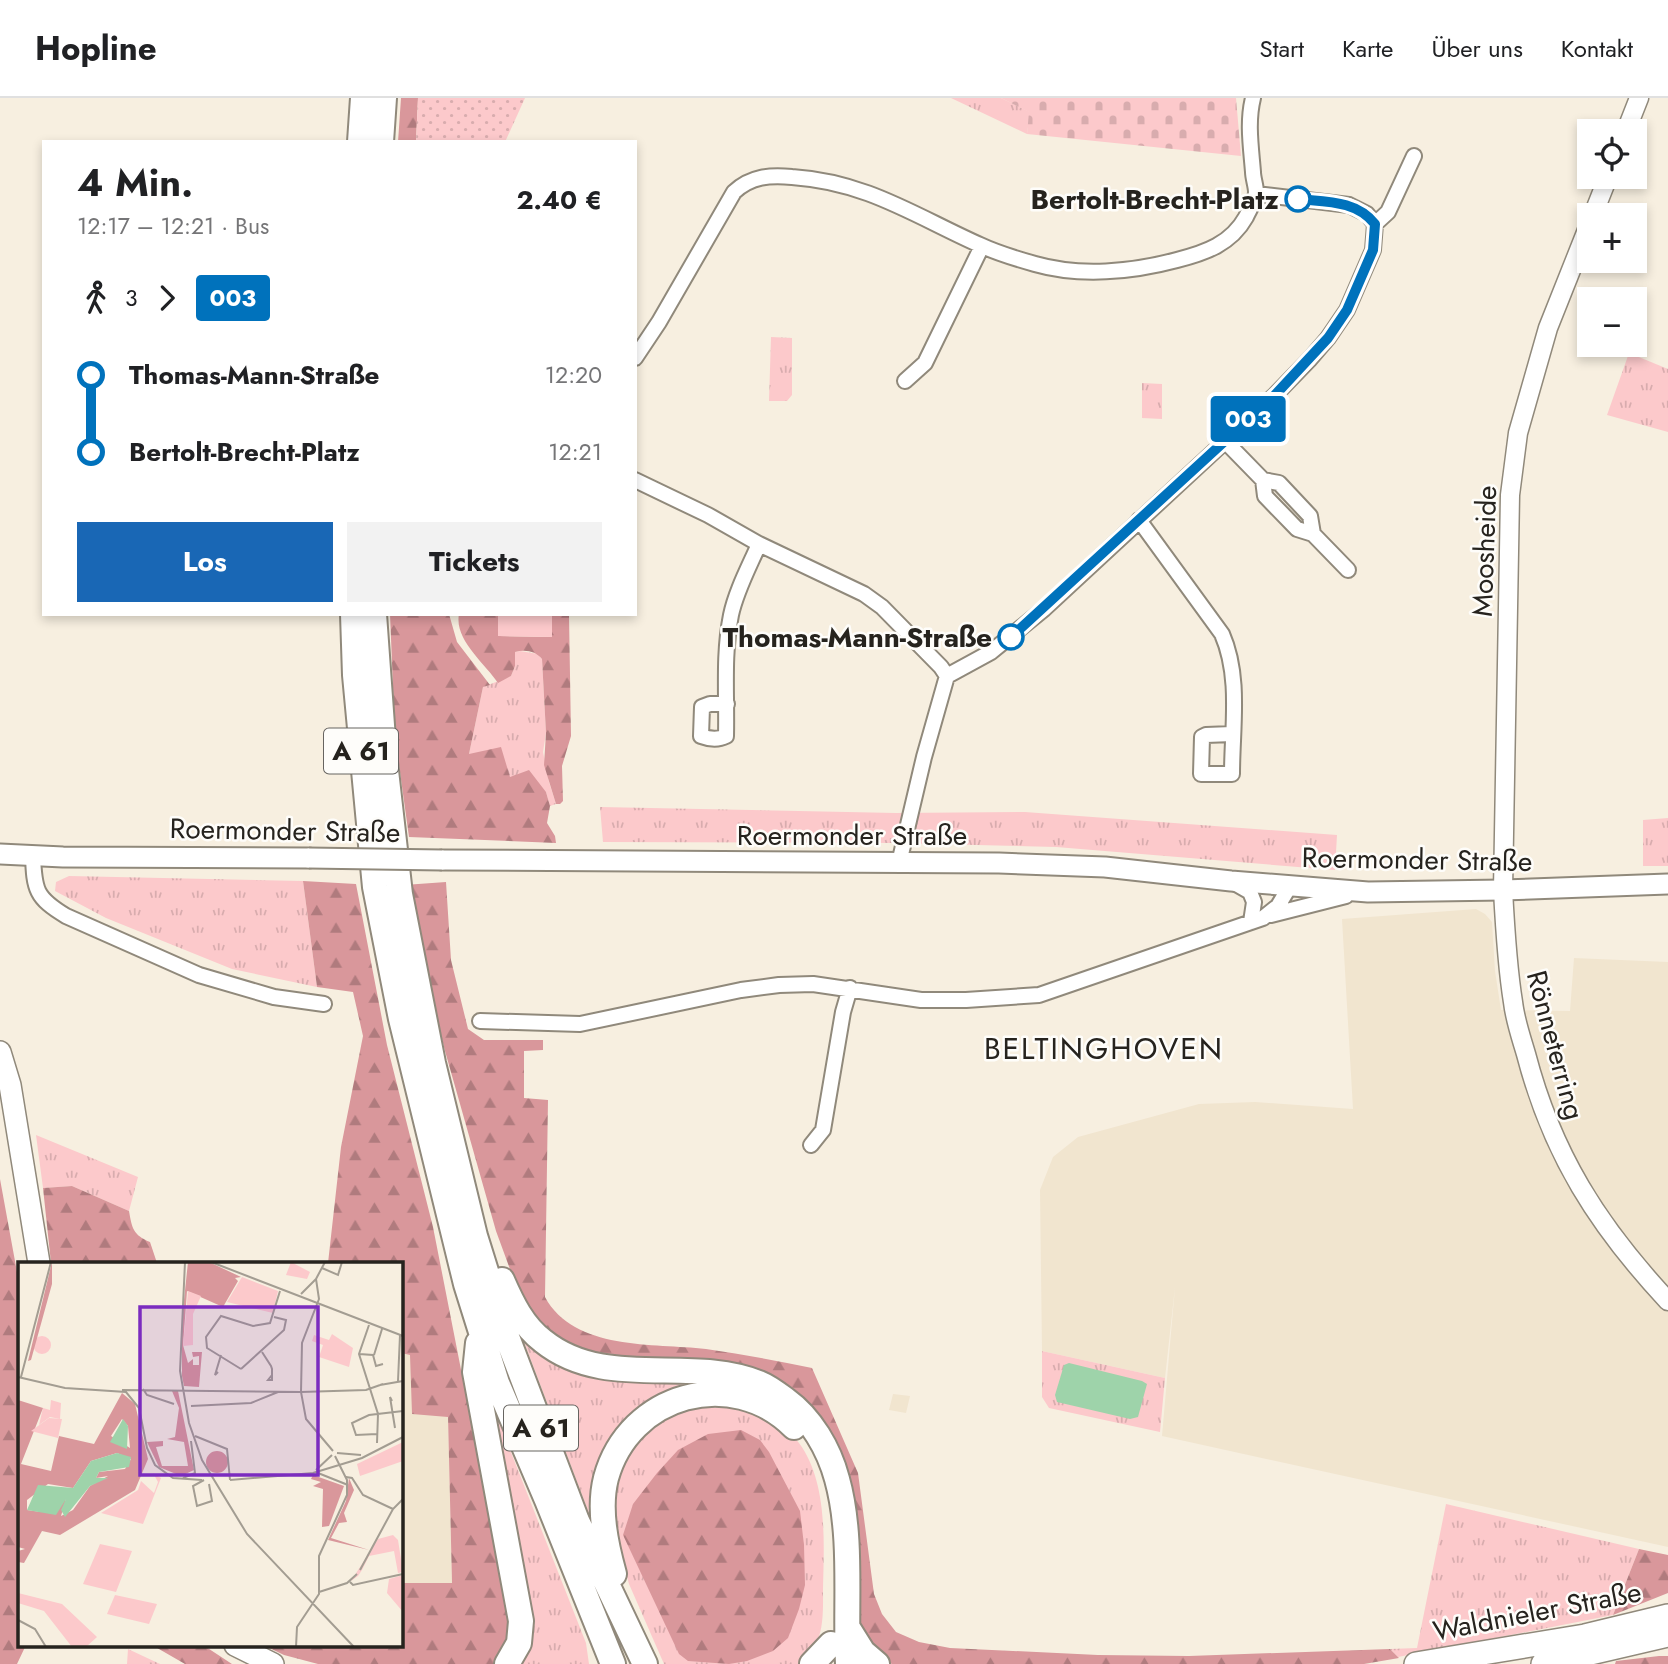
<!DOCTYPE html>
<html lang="de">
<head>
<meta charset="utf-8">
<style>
  :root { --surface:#fff; --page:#f2f2f2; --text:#202124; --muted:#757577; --line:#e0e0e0; --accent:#1967b5 }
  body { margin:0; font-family:Jost,sans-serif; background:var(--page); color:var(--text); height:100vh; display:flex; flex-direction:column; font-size:26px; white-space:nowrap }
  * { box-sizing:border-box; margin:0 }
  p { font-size:23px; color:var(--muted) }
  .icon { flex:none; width:38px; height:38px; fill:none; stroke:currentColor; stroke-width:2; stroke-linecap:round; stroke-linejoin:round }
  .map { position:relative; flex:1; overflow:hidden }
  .details { position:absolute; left:42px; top:42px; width:595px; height:476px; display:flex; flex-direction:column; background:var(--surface); border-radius:0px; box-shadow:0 4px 10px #0003 }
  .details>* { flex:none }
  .badge { padding:0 14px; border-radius:5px; font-size:24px; line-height:46px }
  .controls { position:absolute; left:1577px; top:21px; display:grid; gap:14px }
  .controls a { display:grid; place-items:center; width:70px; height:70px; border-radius:0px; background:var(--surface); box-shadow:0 4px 10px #0003; font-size:35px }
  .map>.badge { position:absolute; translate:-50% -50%; box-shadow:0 0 0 4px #fff }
  .legs { display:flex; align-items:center; gap:10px; height:77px; padding:0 35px; font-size:23px }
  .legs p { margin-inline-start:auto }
  .headline { display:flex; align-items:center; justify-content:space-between; height:119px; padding:0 35px }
  h1 { font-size:38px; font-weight:700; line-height:52px }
  .cta { display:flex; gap:14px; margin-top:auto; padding:14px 35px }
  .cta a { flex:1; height:80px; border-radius:0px; background:var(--accent); color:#fff; font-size:28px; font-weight:700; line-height:80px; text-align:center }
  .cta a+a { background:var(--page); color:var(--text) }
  ul { padding:0 35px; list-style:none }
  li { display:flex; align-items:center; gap:24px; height:77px; font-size:26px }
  li i { display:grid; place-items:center; width:10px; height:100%; margin:0 9px; background:currentColor }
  li i::after { content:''; width:18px; height:18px; margin:-9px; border:5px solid; border-radius:50%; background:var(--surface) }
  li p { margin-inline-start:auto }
  li:first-child i { background:linear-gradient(#0000 50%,currentColor 0) }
  li:last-child i { background:linear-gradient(currentColor 50%,#0000 0) }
  header { display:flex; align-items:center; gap:42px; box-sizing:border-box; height:98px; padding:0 35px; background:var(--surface); border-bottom:2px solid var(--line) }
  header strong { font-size:33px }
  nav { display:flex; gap:38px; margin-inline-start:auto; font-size:24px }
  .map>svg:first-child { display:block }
  .built { fill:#f1e5cf }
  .grass { fill:url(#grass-tufts) }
  .forest { fill:url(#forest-firs) }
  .cemetery { fill:url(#cemetery-stones) }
  .garden { fill:url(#garden-dots) }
  .pitch { fill:#fcc9cb }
  .water { fill:#9ed3aa }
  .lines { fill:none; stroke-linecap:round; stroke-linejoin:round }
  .minor-casing { stroke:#90897b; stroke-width:18 }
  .tertiary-casing { stroke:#90897b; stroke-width:21 }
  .secondary-casing { stroke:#90897b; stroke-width:23 }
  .primary-casing { stroke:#90897b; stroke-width:24 }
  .trunk-casing { stroke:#90897b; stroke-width:26 }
  .motorway-casing { stroke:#90897b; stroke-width:28 }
  .minor { stroke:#fff; stroke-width:14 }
  .tertiary { stroke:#fff; stroke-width:18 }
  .secondary { stroke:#fff; stroke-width:19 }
  .primary { stroke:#fff; stroke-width:21 }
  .trunk { stroke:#fff; stroke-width:23 }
  .motorway { stroke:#fff; stroke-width:24 }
  .secondary-bridge-casing { stroke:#90897b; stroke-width:23; stroke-linecap:butt }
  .secondary-bridge { stroke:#fff; stroke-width:19 }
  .line-1-casing { stroke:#fff; stroke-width:16 }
  .line-1 { stroke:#0072bc; stroke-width:10 }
  .stop-1-dot { fill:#fff; stroke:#0072bc; stroke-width:3.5 }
  .labels { text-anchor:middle; stroke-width:5; stroke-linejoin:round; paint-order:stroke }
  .shield { fill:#fefdfa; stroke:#676460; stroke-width:2 }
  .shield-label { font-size:26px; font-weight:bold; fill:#26231e }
  .stop-label { font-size:28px; font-weight:bold; fill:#26231e; stroke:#fefdfa; text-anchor:end }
  .street-label { font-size:28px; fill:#26231e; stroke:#fefdfa }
  .neighbourhood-label { font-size:30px; letter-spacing:2px; fill:#26231e; stroke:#fefdfa }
  .inset-road { fill:none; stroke:#a39d92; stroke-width:2 }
  .view { fill:#7b2cbf; fill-opacity:0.15; stroke:#7b2cbf; stroke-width:3.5 }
  .inset-edge { fill:none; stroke:#26231e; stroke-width:3.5 }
</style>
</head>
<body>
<header>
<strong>Hopline</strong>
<nav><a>Start</a><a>Karte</a><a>Über uns</a><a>Kontakt</a></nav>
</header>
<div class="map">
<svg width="1668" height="1566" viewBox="0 0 1668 1566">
  <defs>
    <pattern id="grass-tufts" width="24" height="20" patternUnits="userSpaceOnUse" patternTransform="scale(1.75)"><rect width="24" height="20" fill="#fcc9cb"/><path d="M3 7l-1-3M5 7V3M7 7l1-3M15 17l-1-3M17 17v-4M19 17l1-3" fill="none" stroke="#d8acae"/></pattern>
    <pattern id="forest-firs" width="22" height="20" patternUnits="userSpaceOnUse" patternTransform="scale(1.75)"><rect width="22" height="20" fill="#d9979b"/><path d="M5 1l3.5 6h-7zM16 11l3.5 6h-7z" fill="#b07b7e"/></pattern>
    <pattern id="cemetery-stones" width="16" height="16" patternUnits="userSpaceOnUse" patternTransform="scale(1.75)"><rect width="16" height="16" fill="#fcc9cb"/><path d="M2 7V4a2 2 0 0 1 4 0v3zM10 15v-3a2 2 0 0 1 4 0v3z" fill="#d8acae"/></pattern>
    <pattern id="garden-dots" width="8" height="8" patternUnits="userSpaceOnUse" patternTransform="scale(1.75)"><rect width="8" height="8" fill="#fcc9cb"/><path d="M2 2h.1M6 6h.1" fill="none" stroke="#d8acae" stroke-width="1.8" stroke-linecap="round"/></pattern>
  </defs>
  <rect width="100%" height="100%" fill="#f7efe0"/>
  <path class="built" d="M 1476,811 L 1485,816 L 1492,824 L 1495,873 L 1501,912 L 1570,913 L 1574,860 L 1668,864 L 1668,1189 L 1609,1124 L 1630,1173 L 1668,1214 L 1668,1449 L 1162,1338 L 1175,1189 L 1165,1280 L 1042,1253 L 1040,1092 L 1053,1059 L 1078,1039 L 1199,1006 L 1255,1004 L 1353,1011 L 1342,821 Z
    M 401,1255 L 410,1257 L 448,1319 L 452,1486 L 401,1485 Z
    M 893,1296 L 910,1298 L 906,1315 L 889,1312 Z"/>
  <path class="grass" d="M 951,0 L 1001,0 L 1030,14 L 1027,36 Z
    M 771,239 L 792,240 L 792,297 L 787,303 L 769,303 Z
    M 1629,255 L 1668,271 L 1668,334 L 1607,317 Z
    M 1142,285 L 1162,286 L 1162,321 L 1142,320 Z
    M 520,553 L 538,556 L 542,561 L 546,635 L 543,654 L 549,684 L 556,706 L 550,708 L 546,694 L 510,679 L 469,656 L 483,589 L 511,578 L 515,568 L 515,554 Z
    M 600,709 L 896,715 L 1025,714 L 1337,737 L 1335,772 L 1056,749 L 893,745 L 603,744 Z
    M 1668,720 L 1668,768 L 1643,768 L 1643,722 Z
    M 69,778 L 303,783 L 317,889 L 232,871 L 106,820 L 55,793 L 56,784 Z
    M 36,1037 L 138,1079 L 129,1113 L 72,1088 L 43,1090 Z
    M 515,1220 C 533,1239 549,1257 573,1266 C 647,1295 744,1254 801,1325 C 816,1343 826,1364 830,1388 C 823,1370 817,1350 804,1335 C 744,1264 635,1281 601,1368 C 589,1396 603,1417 599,1442 Z
    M 1042,1253 L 1165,1280 L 1160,1334 L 1049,1310 L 1042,1299 Z
    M 481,1278 L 586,1545 L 589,1566 L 515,1566 Z
    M 726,1304 C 751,1314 782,1322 799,1345 C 828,1384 824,1445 823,1491 C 823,1508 824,1528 817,1544 C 813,1552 806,1559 802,1566 L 664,1566 L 629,1486 L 612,1424 L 614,1387 L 641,1331 L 674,1312 Z
    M 1446,1406 L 1639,1451 L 1613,1517 L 1398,1559 L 1390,1551 L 1417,1550 Z
    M 128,1551 L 160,1566 L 127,1566 Z"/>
  <path class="forest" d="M 401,0 L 418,0 L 416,44 L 398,44 Z
    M 390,516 L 449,516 L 457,544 L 490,587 L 483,589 L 469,656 L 501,649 L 510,679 L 529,672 L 546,694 L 550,708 L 547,725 L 555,738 L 556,745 L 409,739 L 395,638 Z
    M 459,516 L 498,516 L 499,538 L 551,539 L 552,516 L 569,516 L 571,638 L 562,668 L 563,703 L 560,706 L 556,706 L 544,667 L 546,635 L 542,561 C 536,553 525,551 515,554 L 515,568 L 511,578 L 498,585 C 485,565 454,542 459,516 Z
    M 303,783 L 356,786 L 387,947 L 433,1129 L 510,1521 L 508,1550 L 495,1566 L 318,1566 L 284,1557 L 263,1547 L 401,1547 L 401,1485 L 452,1485 L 448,1319 L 412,1316 L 410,1257 L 401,1255 L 401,1165 L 328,1165 L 341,1049 L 363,938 L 353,894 L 317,889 Z
    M 446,784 L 451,862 L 468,931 L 484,942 L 543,942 L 543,952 L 524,953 L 524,1000 L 548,1002 L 545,1199 C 574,1253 654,1245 706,1251 C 742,1256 777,1263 812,1270 L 858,1375 L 874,1496 L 882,1516 L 896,1534 L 919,1544 L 950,1550 L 1098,1557 L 1189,1558 L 1390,1551 L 1399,1560 L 1364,1566 L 892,1566 L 884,1563 L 859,1533 L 816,1320 L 648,1264 L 589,1256 L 547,1234 L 531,1216 L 519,1196 L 496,1133 L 445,953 L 404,787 Z
    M 0,1081 L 19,1185 L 19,1547 L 26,1547 L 17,1566 L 0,1566 Z
    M 72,1088 L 129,1113 C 132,1130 133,1137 150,1144 L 157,1165 L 51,1165 L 43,1090 Z
    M 741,1332 L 760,1342 L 769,1354 L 800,1413 L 804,1447 L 805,1487 L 799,1511 L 788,1540 L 773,1553 L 747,1563 L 729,1566 L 688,1563 L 679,1556 L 623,1437 L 633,1406 L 657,1375 L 678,1352 L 708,1336 Z
    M 1639,1451 L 1668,1457 L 1668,1495 L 1613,1517 Z
    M 152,1547 L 203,1547 L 232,1566 L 185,1566 Z
    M 1659,1558 L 1668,1558 L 1668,1566 L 1615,1566 L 1616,1563 Z"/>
  <path class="cemetery" d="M 1001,0 L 1236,0 L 1241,58 L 1027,36 L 1029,14 Z"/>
  <path class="garden" d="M 418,0 L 525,0 L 505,44 L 416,44 Z"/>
  <path class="pitch" d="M 498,516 L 552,516 L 552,539 L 498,538 Z"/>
  <path class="water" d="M 1069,1265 L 1142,1283 L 1147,1286 L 1138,1319 L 1130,1321 L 1057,1304 L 1055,1297 L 1064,1267 Z"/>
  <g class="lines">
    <defs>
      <path id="minor" d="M 1375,126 L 1388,114 L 1414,58
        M 635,260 L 659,224 L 734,94 C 751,78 770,77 792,79 C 867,84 915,118 980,147 C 997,155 1017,161 1035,166 C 1080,179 1132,174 1177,162 C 1205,155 1231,146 1246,119 C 1249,112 1256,102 1256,94 C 1256,88 1253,80 1253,74 C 1251,49 1247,24 1253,0
        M 905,283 L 925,265 L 982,148
        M 1224,342 L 1263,382 L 1279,385 L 1310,418 L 1313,436
        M 635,382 L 708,417 L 759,446 L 864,496 L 882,509 L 941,569 L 947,578 L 924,659 L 899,765
        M 1263,382 L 1265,398 L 1297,431 L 1313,436 L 1348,472
        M 1139,422 L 1222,536 C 1241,579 1232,630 1232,676 L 1201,676 L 1202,639 L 1206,637 L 1232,636
        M 947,578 L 991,554 L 1044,511 L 1275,297 L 1310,261 L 1328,240 L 1347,212 L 1373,152 L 1375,126 L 1367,116 L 1349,107 L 1256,96
        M 727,606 L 710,606 L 702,609 L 701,638 C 709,641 718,642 726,638 C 727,598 723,557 731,517 C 736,493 749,469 759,446
        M 33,757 C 34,792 36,800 66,818 L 199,877 L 274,899 L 324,906
        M 1236,786 L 1250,794 L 1254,804 L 1251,824
        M 1271,817 L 1346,798
        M 480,923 L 580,926 L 741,892 L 779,887 L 813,886 L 921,902 L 966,902 L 1039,897 L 1263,820 L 1278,808 L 1290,788
        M 811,1047 L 823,1032 L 843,914 L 850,890"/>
      <path id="tertiary" d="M 1626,33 L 1639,0
        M 1593,117 L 1608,79
        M 1589,127 L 1548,230 L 1518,335 L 1510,397 L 1503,792 C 1505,830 1507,867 1513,904 C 1515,922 1521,939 1526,956 C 1552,1056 1598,1128 1668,1203"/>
      <path id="secondary" d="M 0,756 L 63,759 L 309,760
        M 442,762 L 999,765 L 1105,769 L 1231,783 L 1368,794 L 1503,792 L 1668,786"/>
      <path id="primary" d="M 0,954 L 10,987 L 39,1165
        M 235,1547 L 273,1566"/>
      <path id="trunk" d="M 1416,1566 L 1585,1538 L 1668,1518
        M 1543,1566 L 1668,1537"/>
      <path id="motorway" d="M 360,44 L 363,0
        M 381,44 L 384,0
        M 353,516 L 355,577 L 375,789 L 401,921 L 466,1186 L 497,1285 L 547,1402 L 613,1566
        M 374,516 L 384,655 L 400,796 L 433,965 L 475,1138 L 504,1231 L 577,1423 L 645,1566
        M 502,1182 C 512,1205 523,1228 543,1243 C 605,1293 690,1257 759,1285 C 769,1289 778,1296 786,1302 C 811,1320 829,1351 837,1381 C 853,1438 845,1506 848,1566
        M 478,1245 L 475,1274 L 521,1523 L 519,1545 L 507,1566
        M 614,1476 C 606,1447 598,1411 606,1380 C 629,1296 732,1267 794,1329
        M 848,1530 L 863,1554 L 877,1566
        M 812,1566 L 831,1546"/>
    </defs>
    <use href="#minor" class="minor-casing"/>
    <use href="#tertiary" class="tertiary-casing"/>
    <use href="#secondary" class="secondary-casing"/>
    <use href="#primary" class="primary-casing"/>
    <use href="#trunk" class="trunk-casing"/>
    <use href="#motorway" class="motorway-casing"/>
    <use href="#minor" class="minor"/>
    <use href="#tertiary" class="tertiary"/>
    <use href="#secondary" class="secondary"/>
    <use href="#primary" class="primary"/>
    <use href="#trunk" class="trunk"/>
    <use href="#motorway" class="motorway"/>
    <defs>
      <path id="secondary-bridge" d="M 309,760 L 442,762"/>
    </defs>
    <use href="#secondary-bridge" class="secondary-bridge-casing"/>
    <use href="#secondary-bridge" class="secondary-bridge"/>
  </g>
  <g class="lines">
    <defs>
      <path id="line-1" d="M 1011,539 L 1275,297 L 1328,240 L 1347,212 L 1373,152 L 1375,126 C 1356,102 1326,104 1298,101"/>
    </defs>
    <use href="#line-1" class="line-1-casing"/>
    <use href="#line-1" class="line-1"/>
  </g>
  <g class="stop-1-dot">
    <circle cx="1298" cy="101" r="12"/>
    <circle cx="1011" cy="539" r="12"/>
  </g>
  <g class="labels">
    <g class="shield">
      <rect x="324" y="630.5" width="74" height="45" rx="5"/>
      <rect x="504" y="1307.5" width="74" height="45" rx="5"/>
    </g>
    <g class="shield-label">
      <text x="361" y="662">A 61</text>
      <text x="541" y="1339">A 61</text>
    </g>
    <g class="stop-label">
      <text x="1279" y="111">Bertolt-Brecht-Platz</text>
      <text x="992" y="549">Thomas-Mann-Straße</text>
    </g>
    <g class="street-label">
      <text transform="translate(1484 453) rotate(-88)" y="10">Moosheide</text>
      <text transform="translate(285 732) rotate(1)" y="10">Roermonder Straße</text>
      <text x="852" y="747">Roermonder Straße</text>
      <text transform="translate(1417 761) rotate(1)" y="10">Roermonder Straße</text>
      <text transform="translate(1556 947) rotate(75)" y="10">Rönneterring</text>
      <text transform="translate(1537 1513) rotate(-11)" y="10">Waldnieler Straße</text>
    </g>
    <g class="neighbourhood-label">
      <text x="1104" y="961">BELTINGHOVEN</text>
    </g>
  </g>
  <g transform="translate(18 1164)">
    <rect width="385" height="385" fill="#f7efe0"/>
    <path d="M 314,72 L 335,86 L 331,105 L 301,95 L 305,83 L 294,79 L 296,73 L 311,78 ZM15 83a9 9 0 1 1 18 0a9 9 0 1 1-18 0ZM 33,138 L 43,141 L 42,157 L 32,155 L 21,163 L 25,146 L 32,148 ZM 385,180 L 385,199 L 342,214 L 339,202 ZM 135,211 L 143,216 L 125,262 L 83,251 L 120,228 L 123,219 L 136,231 L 140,220 ZM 375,273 L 380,278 L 385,310 L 380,311 L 376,289 L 351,294 L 344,308 L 340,314 L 333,319 L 360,277 ZM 82,282 L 114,289 L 98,330 L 65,322 ZM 385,313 L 385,350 L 369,331 L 371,317 ZM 0,331 L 44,342 L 79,375 L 68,385 L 54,385 L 26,349 L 0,341 ZM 97,333 L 139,342 L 131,362 L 89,352 Z" fill="#fcc9cb"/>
    <path d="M 34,0 L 34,22 L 13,98 L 10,99 ZM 170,0 L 191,0 L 223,15 L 217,16 L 220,19 L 205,45 L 169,29 L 165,83 L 170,101 L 175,97 L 175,103 L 181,103 L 181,94 L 175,95 L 174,90 L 184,90 L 181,125 L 166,124 L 164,114 L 164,57 ZM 154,129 L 160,129 L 176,208 L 163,214 L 141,205 L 129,180 L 145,179 L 145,184 L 138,185 L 144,204 L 170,204 L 166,180 L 149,177 L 157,175 L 161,146 ZM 104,131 L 117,142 L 130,197 L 117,228 L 42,273 L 24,269 L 6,301 L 0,300 L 0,289 L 7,287 L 0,285 L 0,138 L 25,146 L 3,202 L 33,209 L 41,174 L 76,182 ZM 104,157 L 110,164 L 112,186 L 93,174 ZM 99,191 L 113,197 L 107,207 L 81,210 L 78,216 L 90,214 L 72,224 L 55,248 L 43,254 L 48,237 L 23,250 L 9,248 L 9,238 L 30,222 L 55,226 L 73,199 ZM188 200a11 11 0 1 1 22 0a11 11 0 1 1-22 0ZM 295,213 L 326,224 L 311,264 L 304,265 L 305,227 L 295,224 L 303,220 L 293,217 ZM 331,216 L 336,228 L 326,251 L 329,260 L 321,261 L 313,276 L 351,288 L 310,278 L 328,239 Z" fill="#d9979b" fill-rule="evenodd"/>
    <path d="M 224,15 L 260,29 L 255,51 L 209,40 Z" fill="#fcc9cb"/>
    <path d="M 273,0 L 292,10 L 289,17 L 268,13 ZM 170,29 L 183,34 L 175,52 L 175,83 L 165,84 ZM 31,156 L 44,157 L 40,176 L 13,169 Z" fill="#fcc9cb"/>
    <path d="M 105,157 L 110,164 L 109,187 L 92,180 ZM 99,191 L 113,195 L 111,205 L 81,210 L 78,216 L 90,216 L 72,224 L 47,255 L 43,248 L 48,237 L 38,253 L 9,248 L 20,223 L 55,226 L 73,199 Z" fill="#9ed3aa"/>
    <path class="inset-road" d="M 167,0 L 162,109 L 171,161 L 184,198 L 229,272 L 336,385M 193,0 L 385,74M 307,0 L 298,17 L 301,37 L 284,81 L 283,130 L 288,157 L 315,189M 304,6 L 320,13 L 324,0M 283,32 L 298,17M 351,63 L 341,92 L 360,152 L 359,181M 244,90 L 253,104 L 254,107 L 254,118 L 250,118 L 254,113M 341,92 L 355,93 L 358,104 L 365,102M 356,93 L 364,67M 223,107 L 189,86 L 188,75 L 203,54 L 235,64 L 252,61 L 262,29M 223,107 L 266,68 L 268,58 L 256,55M 200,110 L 197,113 L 203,93M 0,115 L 47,126 L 108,130 L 121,146 L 129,186 L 137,203 L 155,216 L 184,218M 3,115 L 33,0M 380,119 L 382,73M 362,123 L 385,119M 125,127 L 129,133 L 156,142M 104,128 L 283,130 L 348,128 L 365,122M 374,139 L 372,135 L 377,166M 173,144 L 233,141 L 260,130M 359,172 L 338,173 L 334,161 L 351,153 L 385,149M 177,174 L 209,187 L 212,218M 319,191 L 343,193M 298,208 L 314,193M 300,211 L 330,223M 328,215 L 334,216 L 345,233 L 375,247M 165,216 L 177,211 L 173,179M 186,218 L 175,224 L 179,244 L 194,239 L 191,222M 212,218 L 295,211 L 344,196 L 385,175M 342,308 L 375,247 L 385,237M 332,320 L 335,323 L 385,312M 301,330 L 329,321 L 339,312M 0,358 L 17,367 L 28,385M 278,385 L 279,365 L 301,332 L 301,294 L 329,233 L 329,218 L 317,194"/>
    <path class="view" d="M 122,45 L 300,45 L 300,213 L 122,213 Z"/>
    <rect width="385" height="385" class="inset-edge"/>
  </g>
</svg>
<div class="controls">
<a><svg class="icon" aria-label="locate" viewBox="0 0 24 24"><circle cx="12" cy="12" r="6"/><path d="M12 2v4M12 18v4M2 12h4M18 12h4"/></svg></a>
<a>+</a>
<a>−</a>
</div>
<b class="badge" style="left:1248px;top:321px;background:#0072bc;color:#fff">003</b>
<section class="details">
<div class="headline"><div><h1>4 Min.</h1><p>12:17 – 12:21 · Bus</p></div><b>2.40 €</b></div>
<div class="legs"><svg class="icon" aria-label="walk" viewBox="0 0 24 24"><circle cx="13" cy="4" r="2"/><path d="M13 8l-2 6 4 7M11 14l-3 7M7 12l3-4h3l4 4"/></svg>3<svg class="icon" aria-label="forward" viewBox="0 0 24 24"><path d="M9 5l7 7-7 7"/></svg><b class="badge" style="background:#0072bc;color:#fff">003</b></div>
<ul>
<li><i style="color:#0072bc"></i><b>Thomas-Mann-Straße</b><p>12:20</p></li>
<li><i style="color:#0072bc"></i><b>Bertolt-Brecht-Platz</b><p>12:21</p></li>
</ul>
<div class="cta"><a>Los</a><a>Tickets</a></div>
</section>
</div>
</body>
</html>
